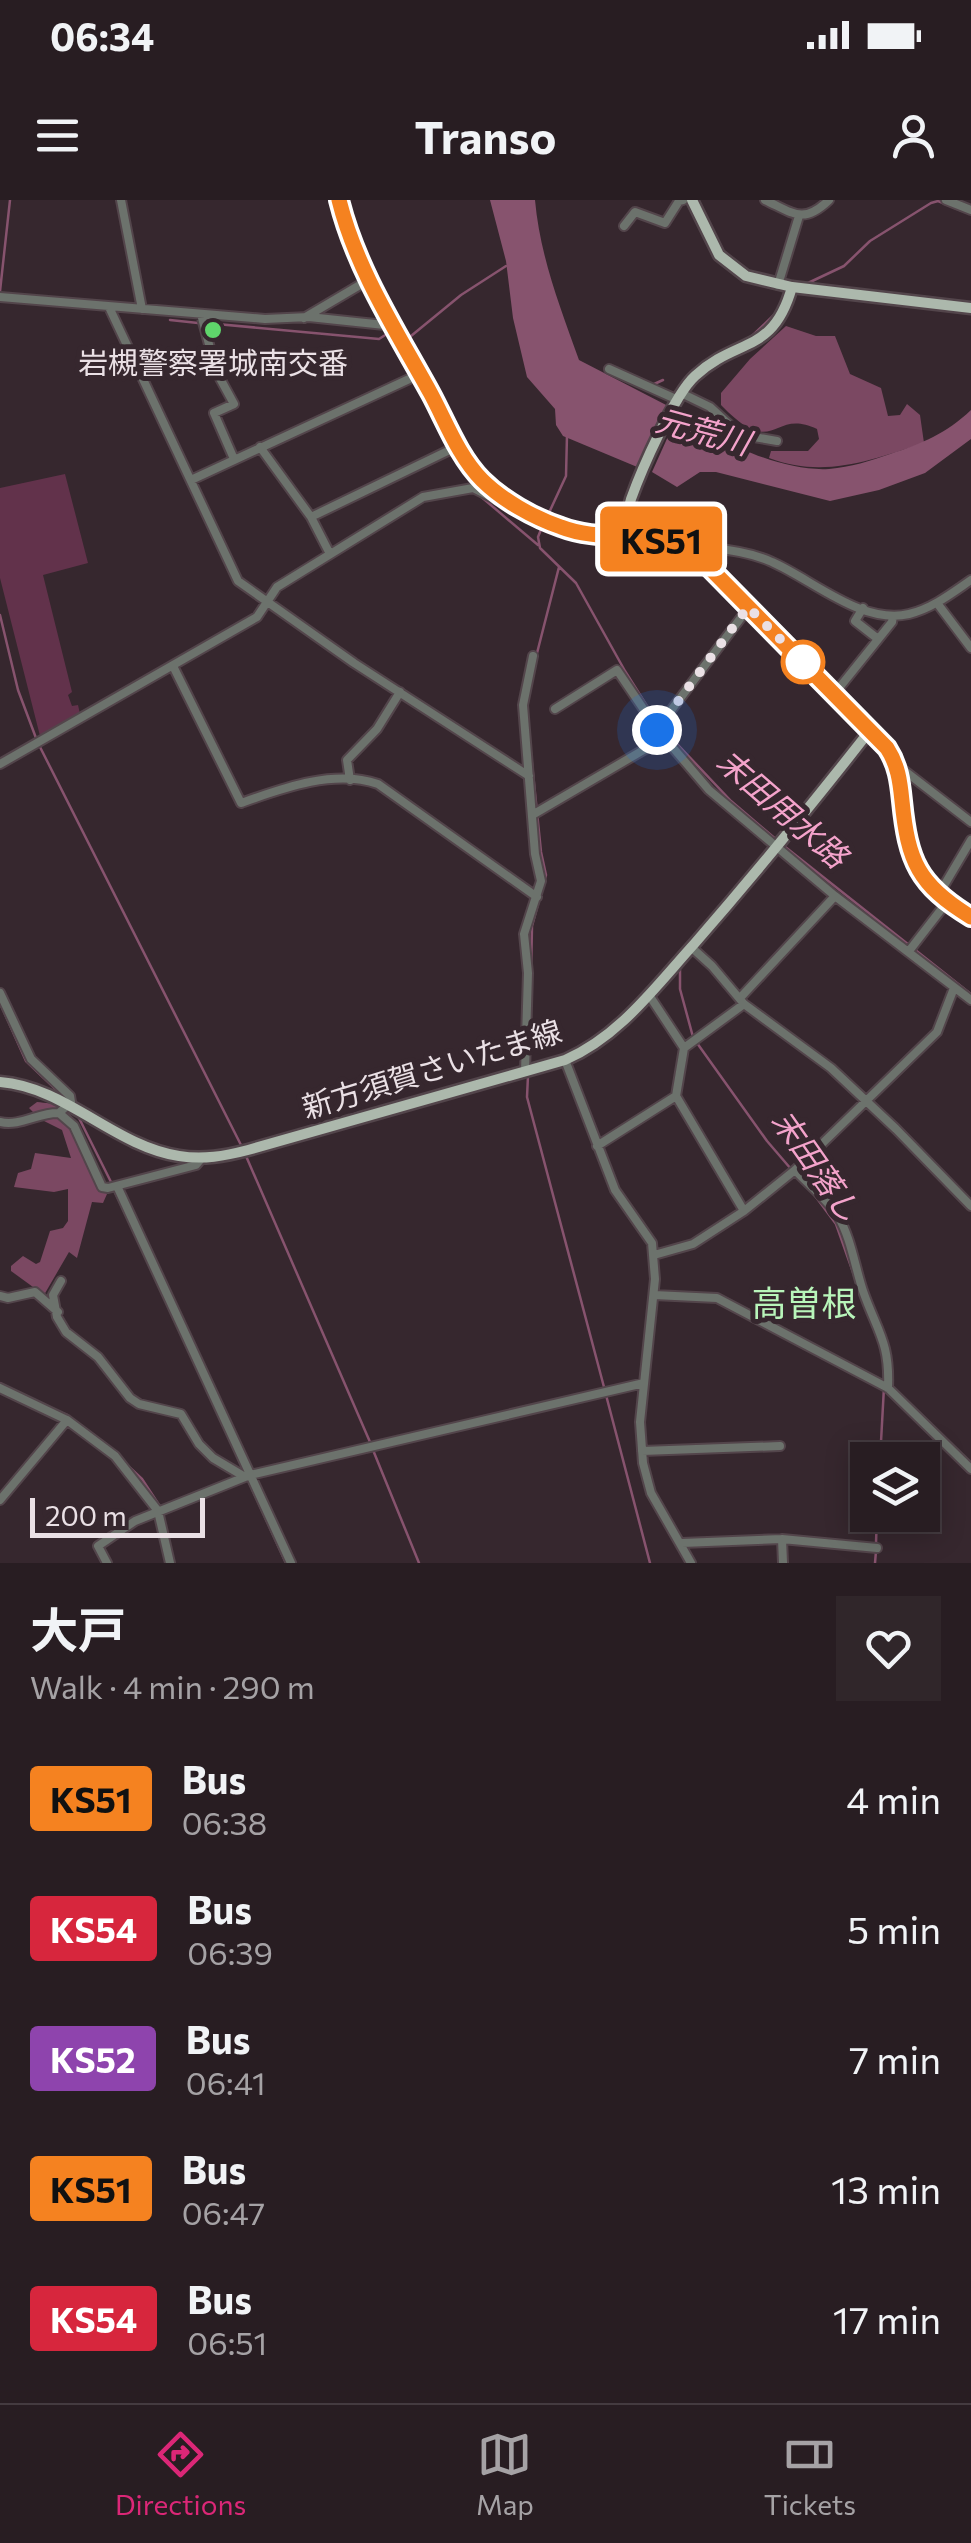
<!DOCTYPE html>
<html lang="en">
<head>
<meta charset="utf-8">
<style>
  :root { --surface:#281d22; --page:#30262a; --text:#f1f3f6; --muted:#a5a2a5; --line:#443b40; --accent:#db2777 }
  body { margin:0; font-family:Commissioner,"Noto Sans JP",sans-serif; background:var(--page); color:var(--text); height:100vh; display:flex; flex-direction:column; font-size:38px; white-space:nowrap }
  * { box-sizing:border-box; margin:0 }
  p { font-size:32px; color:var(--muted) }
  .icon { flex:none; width:55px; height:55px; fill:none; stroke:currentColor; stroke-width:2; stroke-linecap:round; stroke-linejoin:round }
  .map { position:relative; height:1363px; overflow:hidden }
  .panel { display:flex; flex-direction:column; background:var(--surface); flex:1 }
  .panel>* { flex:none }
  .badge { padding:0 20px; border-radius:8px; font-size:35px; line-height:65px }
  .buttons { position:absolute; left:850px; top:1242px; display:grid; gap:20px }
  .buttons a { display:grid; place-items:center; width:90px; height:90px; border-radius:0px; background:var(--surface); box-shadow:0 5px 25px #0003,0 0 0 2px var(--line); font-size:50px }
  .scale { position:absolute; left:30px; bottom:25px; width:175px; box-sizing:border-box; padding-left:10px; border:5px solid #eae0e5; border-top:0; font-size:28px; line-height:35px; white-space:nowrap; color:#eae0e5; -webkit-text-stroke:8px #36272e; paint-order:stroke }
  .you { position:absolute; width:50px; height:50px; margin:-25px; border:8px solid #fff; border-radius:50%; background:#1a73e8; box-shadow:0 0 0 15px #1a73e833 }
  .map>.badge { position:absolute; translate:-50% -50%; box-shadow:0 0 0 5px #fff }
  .round { display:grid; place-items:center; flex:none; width:105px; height:105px; border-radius:0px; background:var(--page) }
  .head { display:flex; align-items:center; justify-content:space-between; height:170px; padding:0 30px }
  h1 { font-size:48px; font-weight:700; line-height:75px }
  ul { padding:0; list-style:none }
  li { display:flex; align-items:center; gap:30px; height:130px; padding:0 30px }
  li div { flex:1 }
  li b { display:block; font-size:38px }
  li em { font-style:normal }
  li .badge { min-width:110px; font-weight:700; text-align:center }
  .status { display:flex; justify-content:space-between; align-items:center; height:70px; padding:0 50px; background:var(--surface); direction:ltr }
  .status svg { height:28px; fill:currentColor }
  header { display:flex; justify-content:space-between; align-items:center; height:130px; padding:0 30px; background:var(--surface); font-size:45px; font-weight:700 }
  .menu { display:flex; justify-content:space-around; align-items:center; height:140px; border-top:2px solid var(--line); background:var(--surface); font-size:28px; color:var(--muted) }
  .menu a { display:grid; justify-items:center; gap:5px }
  .menu .current { color:var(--accent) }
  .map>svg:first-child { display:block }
  .green { fill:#62324b }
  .forest { fill:#7b4862 }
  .water { fill:#87536e }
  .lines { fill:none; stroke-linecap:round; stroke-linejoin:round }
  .stream { stroke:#87536e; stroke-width:2.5 }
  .minor-casing { stroke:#53454b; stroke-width:12 }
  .major-casing { stroke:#53454b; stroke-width:15 }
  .minor { stroke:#6c726c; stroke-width:8 }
  .major { stroke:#acb8ac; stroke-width:10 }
  .line-casing { stroke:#fff; stroke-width:22 }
  .line { stroke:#f58220; stroke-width:15 }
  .walk { stroke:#eae0e5; stroke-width:10; stroke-dasharray:0 18 }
  .poi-dot { fill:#5fd56b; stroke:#36272e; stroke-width:4 }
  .stop-dot { fill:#fff; stroke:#f58220; stroke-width:5 }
  .labels { text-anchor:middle; stroke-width:10; stroke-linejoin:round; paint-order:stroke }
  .poi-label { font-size:30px; fill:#eae0e5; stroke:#36272e }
  .street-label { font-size:30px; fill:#eae0e5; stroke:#36272e }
  .water-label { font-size:32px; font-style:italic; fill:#f4a3cb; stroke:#36272e }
  .quarter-label { font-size:35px; fill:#b8f5ba; stroke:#36272e }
</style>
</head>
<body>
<div class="status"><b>06:34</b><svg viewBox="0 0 49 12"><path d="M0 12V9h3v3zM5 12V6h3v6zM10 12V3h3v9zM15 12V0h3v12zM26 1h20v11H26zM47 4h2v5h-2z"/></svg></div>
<header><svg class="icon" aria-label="menu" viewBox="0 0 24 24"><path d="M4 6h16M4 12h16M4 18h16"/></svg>Transo<svg class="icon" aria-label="person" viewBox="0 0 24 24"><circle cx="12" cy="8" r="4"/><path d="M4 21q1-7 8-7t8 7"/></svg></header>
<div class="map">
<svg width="971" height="1363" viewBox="0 0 971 1363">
  <rect width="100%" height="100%" fill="#36272e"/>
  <path class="green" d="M 65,274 L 88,363 L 43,375 L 72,492 L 68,495 L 72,506 L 78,505 L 80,514 L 40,536 L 0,378 L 0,288 Z"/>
  <path class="forest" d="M 786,126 L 816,136 L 835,136 L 850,174 L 881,188 L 888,216 L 900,215 L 907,204 L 920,215 L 924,243 C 871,260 824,279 769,258 L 771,251 L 808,251 L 819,239 L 817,229 C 771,207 776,262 721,205 L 721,193 L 750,159 Z
    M 37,902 C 45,903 55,903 61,907 C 84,920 97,970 107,994 L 103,1003 L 92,1002 L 77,1058 L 69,1052 L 44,1095 L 11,1071 L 11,1066 L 23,1056 L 36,1064 L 40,1062 L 50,1031 L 63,1028 L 68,1021 L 68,989 L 54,992 L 14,987 L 18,973 L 31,969 L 35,953 L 71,958 L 62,930 L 40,919 L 29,908 Z"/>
  <path class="water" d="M 490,0 L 535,0 C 540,56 560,107 579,160 L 670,207 L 642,269 L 563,236 L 556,225 L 555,209 L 527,177 L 513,118 L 506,61 Z
    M 971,210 L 971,239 L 925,273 L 879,290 L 830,301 L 716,272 L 700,272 L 677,287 L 652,272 L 679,212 C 715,241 782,272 829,269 C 851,267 870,261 890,254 C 921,244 947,233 971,210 Z"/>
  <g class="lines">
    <path class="stream" d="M 808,83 L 844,66 L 870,41 L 931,3 L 938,1 L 960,10
      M 0,91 L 10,0
      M 170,120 L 198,123
      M 206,123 L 379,139 L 390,132
      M 402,135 L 411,136 L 461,95 L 506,66
      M 752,136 L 776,113
      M 652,185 L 663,180
      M 479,295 L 538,345
      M 547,317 L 566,276 L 567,235
      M 542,327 L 538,337 L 540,348 L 576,383 L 625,471 L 657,522
      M 0,415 L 18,490 L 36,538
      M 536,457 L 559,367
      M 662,528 L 731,601 L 778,641
      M 529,534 L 541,652 L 546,675 L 532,726 L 530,828
      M 39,545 L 243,949
      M 784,646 L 971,794
      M 680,770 L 680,789 L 693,837
      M 0,803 L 26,861 L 66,899
      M 697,843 L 767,941 L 791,969
      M 528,876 L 527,897 L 604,1187
      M 79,918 L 111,982
      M 246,956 L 370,1242
      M 114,990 L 151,1068
      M 813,993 L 836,1024 L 854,1075
      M 190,1153 L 245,1273
      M 0,1183 L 16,1192
      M 606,1195 L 650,1363
      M 50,1208 L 67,1215 L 106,1244
      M 373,1250 L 419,1363
      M 880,1260 L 884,1187
      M 126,1264 L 142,1279 L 161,1308
      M 248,1280 L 286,1363
      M 163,1316 L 169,1342
      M 876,1343 L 877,1315
      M 875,1363 L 876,1351"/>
    <defs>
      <path id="minor" d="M 121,0 L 142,109
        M 765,0 C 793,13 803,25 829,0
        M 946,0 L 971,10
        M 624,26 L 635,12 L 665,23 L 679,1 L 683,0
        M 778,85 L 799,16
        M 0,97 L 265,119 L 309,117 L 394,126
        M 109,107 L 238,381 L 354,463 L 529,576
        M 201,114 L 216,171 L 234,204 L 214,213 L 234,259
        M 304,118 L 370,79
        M 609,169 L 678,200
        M 681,193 L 710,207 L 736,231 L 748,236 L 777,241
        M 260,247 L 311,317 L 330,354
        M 191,280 L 420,174
        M 311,317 L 458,246
        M 700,358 L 711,348 C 732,350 753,353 772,362 C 813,380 862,425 909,414 C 933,408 952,393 971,380
        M 937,403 L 971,448
        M 863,408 L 855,421 L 878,439
        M 173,466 L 241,603 C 283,588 334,569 378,584 L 537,697
        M 835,493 L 892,422 L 893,416
        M 555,509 L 617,470 L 657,529 L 709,590 L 835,696 L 971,800
        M 657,529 L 749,407
        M 0,564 L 257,417 L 277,387 L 423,297 L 473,288 L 497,300 L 504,296
        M 897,565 L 971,622
        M 350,580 L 347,560 L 377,529 L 400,492
        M 534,614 L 664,538
        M 939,694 L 971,640
        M 691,747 L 712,766 L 744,804 L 831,868 L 896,929 L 971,1006
        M 909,751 L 947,702
        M 0,793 L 31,859 L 70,896 L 71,902 L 59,913 C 39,912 20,927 0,922
        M 649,795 L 684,848 L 676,896 L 744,1011
        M 740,798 L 835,696
        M 684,848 L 744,804
        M 565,860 L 615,990 L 652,1043 L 655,1079 L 640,1222 L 643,1263 L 651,1293 L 691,1363
        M 525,872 L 528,773 L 524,734 L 541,681 L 535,654 L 523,505 L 533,456
        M 59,913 L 74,926 L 102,987 L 108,988 L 196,965 L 202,958
        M 597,946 L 676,896
        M 795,970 C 809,985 827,999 838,1016 C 851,1038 855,1067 863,1091 C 877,1131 890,1142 888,1188
        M 117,986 L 291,1363
        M 654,1055 L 693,1044 L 744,1011 L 795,970 L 937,832 L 954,788
        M 61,1081 L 53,1095 L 57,1117 L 66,1132 L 98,1157 L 130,1198 L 139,1204 L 181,1214 L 199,1244 L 213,1258 L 245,1277
        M 654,1095 L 717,1098 L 888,1188 L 971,1269
        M 0,1096 L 8,1098 L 35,1092 L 58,1112
        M 0,1188 L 67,1220 L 115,1256 L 158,1311 L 170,1363
        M 642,1251 L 780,1246
        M 0,1300 L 67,1220
        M 782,1339 L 783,1363
        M 682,1343 L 782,1339 L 877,1348
        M 107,1363 L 98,1346 L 135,1321 L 250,1275 L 644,1183"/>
      <path id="major" d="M 339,0 C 356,69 397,132 431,194 C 446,222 459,257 482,280 C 502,300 534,318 561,327 C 607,345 660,325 700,358 L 887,548 C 898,564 900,581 902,601 C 908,661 918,685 971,717
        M 692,0 L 719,55 L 746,76 L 792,87 L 971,108
        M 628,337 C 628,324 627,311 631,299 C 641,271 674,195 695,176 C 737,137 773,155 792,87
        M 0,882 C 66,887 114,946 179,956 C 203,960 225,956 248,950 L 565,860 C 620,836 655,787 695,743 C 756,673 814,602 871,529"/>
    </defs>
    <use href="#minor" class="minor-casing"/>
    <use href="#major" class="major-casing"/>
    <use href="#minor" class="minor"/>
    <use href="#major" class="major"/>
  </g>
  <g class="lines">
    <defs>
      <path id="line" d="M 339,0 C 356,69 397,132 431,194 C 446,222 459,257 482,280 C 502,300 534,318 561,327 C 607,345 660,325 700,358 L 887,548 C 898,565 900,581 902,601 C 908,661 918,685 971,717"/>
    </defs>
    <use href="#line" class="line-casing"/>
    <use href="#line" class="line"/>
    <path class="walk" d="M 657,530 L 748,407 L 813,472 L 803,462"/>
  </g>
  <circle class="poi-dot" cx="213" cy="130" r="10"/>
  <circle class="stop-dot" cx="803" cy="462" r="20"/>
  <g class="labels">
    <g class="poi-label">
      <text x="213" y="174">岩槻警察署城南交番</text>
    </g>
    <g class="street-label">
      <text transform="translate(432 870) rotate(-17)" y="10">新方須賀さいたま線</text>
    </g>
    <g class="water-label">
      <text transform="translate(703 232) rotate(15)" y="11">元荒川</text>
      <text transform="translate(782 609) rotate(41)" y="11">末田用水路</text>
      <text transform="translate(816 966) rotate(55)" y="11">末田落し</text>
    </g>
    <g class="quarter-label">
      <text x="804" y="1116">高曽根</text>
    </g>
  </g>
</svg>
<div class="buttons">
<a><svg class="icon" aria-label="layers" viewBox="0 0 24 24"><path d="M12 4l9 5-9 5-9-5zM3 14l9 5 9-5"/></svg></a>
</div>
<div class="scale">200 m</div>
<div class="you" style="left:657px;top:530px"></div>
<b class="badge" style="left:661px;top:339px;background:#f58220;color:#111">KS51</b>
</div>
<section class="panel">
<div class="head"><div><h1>大戸</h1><p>Walk · 4 min · 290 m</p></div><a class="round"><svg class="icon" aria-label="heart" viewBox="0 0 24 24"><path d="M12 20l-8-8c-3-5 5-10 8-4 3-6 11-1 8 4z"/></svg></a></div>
<ul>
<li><span class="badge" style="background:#f58220;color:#111">KS51</span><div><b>Bus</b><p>06:38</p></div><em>4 min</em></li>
<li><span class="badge" style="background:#d7263d;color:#fff">KS54</span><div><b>Bus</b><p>06:39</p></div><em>5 min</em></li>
<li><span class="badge" style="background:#8e44ad;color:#fff">KS52</span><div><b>Bus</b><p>06:41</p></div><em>7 min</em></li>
<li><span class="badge" style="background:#f58220;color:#111">KS51</span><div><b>Bus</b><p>06:47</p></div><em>13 min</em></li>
<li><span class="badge" style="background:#d7263d;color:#fff">KS54</span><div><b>Bus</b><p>06:51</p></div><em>17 min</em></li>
</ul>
</section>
<nav class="menu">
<a class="current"><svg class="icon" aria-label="directions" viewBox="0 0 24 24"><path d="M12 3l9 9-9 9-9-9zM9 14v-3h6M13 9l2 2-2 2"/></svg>Directions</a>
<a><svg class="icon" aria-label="map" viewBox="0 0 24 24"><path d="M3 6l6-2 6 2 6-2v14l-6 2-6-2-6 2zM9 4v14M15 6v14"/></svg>Map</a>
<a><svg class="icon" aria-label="tickets" viewBox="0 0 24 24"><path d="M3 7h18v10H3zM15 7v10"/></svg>Tickets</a>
</nav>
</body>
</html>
